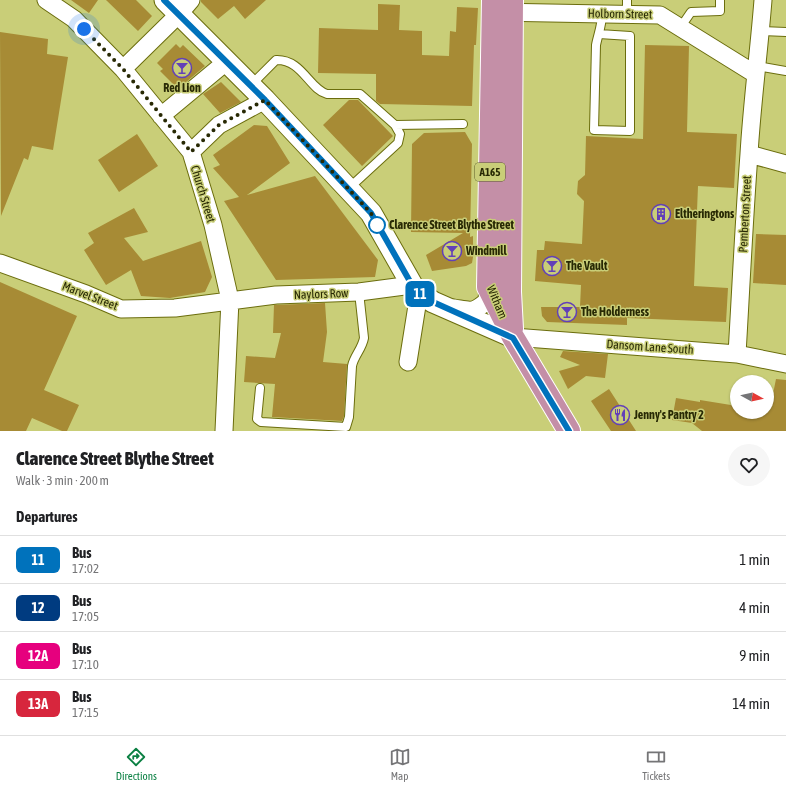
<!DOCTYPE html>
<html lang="en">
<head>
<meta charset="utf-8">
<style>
  :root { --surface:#fff; --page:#f6f6f6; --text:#202124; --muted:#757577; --line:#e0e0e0; --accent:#0b8043 }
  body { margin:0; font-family:"Asap Condensed",sans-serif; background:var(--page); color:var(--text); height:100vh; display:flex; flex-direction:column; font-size:15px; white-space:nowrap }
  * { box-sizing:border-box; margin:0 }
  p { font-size:13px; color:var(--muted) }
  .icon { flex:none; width:22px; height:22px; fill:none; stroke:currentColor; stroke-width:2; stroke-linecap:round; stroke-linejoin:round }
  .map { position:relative; height:431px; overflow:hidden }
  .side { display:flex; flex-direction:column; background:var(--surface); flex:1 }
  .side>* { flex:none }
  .badge { padding:0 8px; border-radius:6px; font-size:14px; line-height:26px }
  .needle { width:26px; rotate:98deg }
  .fabs { position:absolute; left:730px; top:375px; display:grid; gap:8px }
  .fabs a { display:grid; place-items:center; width:44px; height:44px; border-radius:50%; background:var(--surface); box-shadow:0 1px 3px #0004; font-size:20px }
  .you { position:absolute; width:20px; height:20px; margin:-10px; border:3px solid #fff; border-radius:50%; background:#1a73e8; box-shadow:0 0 0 6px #1a73e833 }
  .map>.badge { position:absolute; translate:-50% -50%; box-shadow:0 0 0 2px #fff }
  h2 { padding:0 16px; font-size:15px; line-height:36px }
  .round { display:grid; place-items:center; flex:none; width:42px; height:42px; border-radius:21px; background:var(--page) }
  .overview { display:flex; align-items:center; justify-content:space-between; height:68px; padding:0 16px }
  h1 { font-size:19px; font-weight:800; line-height:30px }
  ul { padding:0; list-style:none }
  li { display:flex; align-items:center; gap:12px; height:48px; padding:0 16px; border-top:1px solid var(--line) }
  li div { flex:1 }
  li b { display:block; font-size:15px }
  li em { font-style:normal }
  li .badge { min-width:44px; font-weight:700; text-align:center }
  .dock { display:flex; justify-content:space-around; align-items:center; height:56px; border-top:1px solid var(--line); background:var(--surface); font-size:11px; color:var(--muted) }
  .dock a { display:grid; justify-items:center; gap:2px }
  .dock .current { color:var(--accent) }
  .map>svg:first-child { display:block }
  .building { fill:#a78b35 }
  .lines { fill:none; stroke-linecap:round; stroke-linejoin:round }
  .service-casing { stroke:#6b6d0d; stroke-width:10 }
  .minor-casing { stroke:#6b6d0d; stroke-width:19 }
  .tertiary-casing { stroke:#6b6d0d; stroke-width:23 }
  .trunk-casing { stroke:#fff; stroke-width:24 }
  .service { stroke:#fff; stroke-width:8 }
  .minor { stroke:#fff; stroke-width:17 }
  .tertiary { stroke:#fff; stroke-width:21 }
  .trunk { stroke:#c48fa7; stroke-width:22 }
  .line-casing { stroke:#fff; stroke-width:9 }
  .line { stroke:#0072bc; stroke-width:6 }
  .walk { stroke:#282904; stroke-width:4; stroke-dasharray:0 7.2 }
  .stop-dot { fill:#fff; stroke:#0072bc; stroke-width:2 }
  .labels { text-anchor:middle; stroke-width:3; stroke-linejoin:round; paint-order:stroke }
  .shield { fill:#c9ce78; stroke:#585a27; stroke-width:1 }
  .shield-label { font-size:11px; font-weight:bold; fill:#282904 }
  .street-label { font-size:12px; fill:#282904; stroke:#c9ce78 }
  .poi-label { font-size:12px; font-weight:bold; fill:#282904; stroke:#c9ce78; text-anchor:start }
  .stop-label { font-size:12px; font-weight:bold; fill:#282904; stroke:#c9ce78; text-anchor:start }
</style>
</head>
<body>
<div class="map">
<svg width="786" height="431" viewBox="0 0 786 431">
  <rect width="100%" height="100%" fill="#c9ce78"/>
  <path class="building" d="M 71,0 L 98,0 L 89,13 Z
    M 106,0 L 136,0 L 152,16 L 138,31 Z
    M 201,0 L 266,0 L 245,19 L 234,6 L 218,19 L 201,2 Z
    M 378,4 L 400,5 L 399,30 L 422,31 L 422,55 L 449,56 L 450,31 L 456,32 L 457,7 L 478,8 L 476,45 L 474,45 L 472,106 L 380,104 L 376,101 L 376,74 L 318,73 L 319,28 L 378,30 Z
    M 0,32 L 48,39 L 47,54 L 68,57 L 53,150 L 32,146 L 28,160 L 24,158 L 1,216 Z
    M 176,44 L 180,48 L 183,45 L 205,66 L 178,89 L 160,71 L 163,69 L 157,63 Z
    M 645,45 L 689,46 L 687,132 L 737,134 L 734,188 L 698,186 L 694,286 L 728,288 L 726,322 L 627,318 L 627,325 L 547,322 L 542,316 L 541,307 L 580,307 L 581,285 L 535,281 L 537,250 L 544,250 L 545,241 L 582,244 L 584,201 L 577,194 L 578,181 L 585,175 L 586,136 L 643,139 Z
    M 221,82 L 241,102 L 220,113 L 203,94 Z
    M 349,100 L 358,100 L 393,136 L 362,166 L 323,125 Z
    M 254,125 L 267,126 L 290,163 L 247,195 L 315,176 L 378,260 L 375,277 L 276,280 L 224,201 L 239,197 L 213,168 L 220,165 L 213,155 Z
    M 465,132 L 472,144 L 470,237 L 473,236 L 473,257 L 472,263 L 466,266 L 432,271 L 426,255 L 463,233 L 411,232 L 412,144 L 424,133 Z
    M 137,134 L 158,166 L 119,192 L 98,160 Z
    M 134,208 L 148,232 L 124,238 L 143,261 L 201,241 L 212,277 L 205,292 L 170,298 L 141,296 L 131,270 L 106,285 L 84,250 L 94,243 L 88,233 Z
    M 756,234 L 786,235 L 786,285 L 753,283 Z
    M 0,282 L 77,316 L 44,390 L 79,405 L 67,431 L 62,431 L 32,418 L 26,431 L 0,431 Z
    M 325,303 L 327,332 L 323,362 L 347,364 L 344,416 L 342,421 L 272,417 L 275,384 L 244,382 L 246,356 L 275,358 L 281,333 L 273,333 L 274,305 Z
    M 563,351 L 608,354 L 605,378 L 586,376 L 568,389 L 559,371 L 580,365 L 560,357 Z
    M 776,379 L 786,380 L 786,431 L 702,431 L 692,423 L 672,420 L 676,398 L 700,402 L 700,400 L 737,406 L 737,412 L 767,412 L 767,393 L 773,394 Z
    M 609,389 L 636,431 L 611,431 L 591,401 Z"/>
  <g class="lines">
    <defs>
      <path id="service" d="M 627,14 L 627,0
        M 680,28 L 691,12 L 720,11 L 720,0
        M 760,31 L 786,32
        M 599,34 L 630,36 L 630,131 L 594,130 L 596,45 C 598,35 602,25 602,14
        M 757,66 L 786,71
        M 251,85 L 276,60 C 302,59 309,89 327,94 L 360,94 L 395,125 L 400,134 L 398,143 L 348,189
        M 395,125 L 463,124
        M 260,388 L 257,419 L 261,422 L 346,427 L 349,417 L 352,366 C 354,356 362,349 364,338 L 359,292"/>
      <path id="minor" d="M 46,0 L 74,19 L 123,69 L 191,152 L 213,225 L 230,300 L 224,431
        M 500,12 L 660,15 L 755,74
        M 123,69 L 179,14 L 191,0
        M 161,116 L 226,62
        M 191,152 L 219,125 L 265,100
        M 749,154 L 786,164
        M 0,263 L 86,294 L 121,309 L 175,308 L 276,295 L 359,292 L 412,285
        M 454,308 C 472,311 473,313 487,301 L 488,287
        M 513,337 L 737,354 L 786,364
        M 737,354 C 741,287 744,221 749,154 C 752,103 759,51 763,0
        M 408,362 L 419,293"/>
      <path id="tertiary" d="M 165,0 L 265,100 L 371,213 L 412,285 L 419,293 L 433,302 L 513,337"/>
      <path id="trunk" d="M 493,0 L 488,287 L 513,337 L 569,431
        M 512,329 L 510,292 L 512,0"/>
    </defs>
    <use href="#service" class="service-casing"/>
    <use href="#minor" class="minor-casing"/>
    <use href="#tertiary" class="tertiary-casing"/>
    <use href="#trunk" class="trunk-casing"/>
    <use href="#service" class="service"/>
    <use href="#minor" class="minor"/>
    <use href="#tertiary" class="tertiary"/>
    <use href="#trunk" class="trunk"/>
  </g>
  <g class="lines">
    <defs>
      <path id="line" d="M 164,0 L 265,100 L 371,213 L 412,285 L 419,293 L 433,302 L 513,338 L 569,431"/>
    </defs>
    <use href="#line" class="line-casing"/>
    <use href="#line" class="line"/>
    <path class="walk" d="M 84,29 L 123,69 L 191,152 L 219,125 L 265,100 L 371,213 L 377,225"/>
  </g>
  <defs>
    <symbol id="bar-ring" viewBox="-11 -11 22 22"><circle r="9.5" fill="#c9ce78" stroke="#6240b8" stroke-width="1.5"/><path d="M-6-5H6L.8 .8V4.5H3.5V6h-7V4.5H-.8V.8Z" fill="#6240b8"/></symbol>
    <symbol id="building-ring" viewBox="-11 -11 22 22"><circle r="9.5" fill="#c9ce78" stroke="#6240b8" stroke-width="1.5"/><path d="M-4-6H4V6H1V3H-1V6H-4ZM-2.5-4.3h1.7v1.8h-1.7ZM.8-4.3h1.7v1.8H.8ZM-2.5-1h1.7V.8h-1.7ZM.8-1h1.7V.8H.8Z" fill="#6240b8"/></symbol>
    <symbol id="restaurant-ring" viewBox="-11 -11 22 22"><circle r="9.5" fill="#c9ce78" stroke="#6240b8" stroke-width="1.5"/><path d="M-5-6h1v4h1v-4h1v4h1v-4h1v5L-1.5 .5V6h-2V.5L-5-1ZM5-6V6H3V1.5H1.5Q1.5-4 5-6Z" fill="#6240b8"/></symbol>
  </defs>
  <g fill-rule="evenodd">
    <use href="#bar-ring" x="171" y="57" width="22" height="22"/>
    <use href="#building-ring" x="650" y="203" width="22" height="22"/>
    <use href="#bar-ring" x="441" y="240" width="22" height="22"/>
    <use href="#bar-ring" x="541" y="255" width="22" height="22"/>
    <use href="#bar-ring" x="556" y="301" width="22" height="22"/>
    <use href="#restaurant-ring" x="609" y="404" width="22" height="22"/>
  </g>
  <circle class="stop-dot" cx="377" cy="225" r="8"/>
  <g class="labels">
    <rect class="shield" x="475" y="163" width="30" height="18" rx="3"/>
    <g class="shield-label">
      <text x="490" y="176">A165</text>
    </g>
    <g class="street-label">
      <text transform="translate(620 14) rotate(1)" y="4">Holborn Street</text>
      <text transform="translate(203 194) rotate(73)" y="4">Church Street</text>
      <text transform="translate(745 214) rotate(-87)" y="4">Pemberton Street</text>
      <text transform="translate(321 294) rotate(-2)" y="4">Naylors Row</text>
      <text transform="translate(90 296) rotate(21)" y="4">Marvel Street</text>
      <text transform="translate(497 302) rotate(67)" y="4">Witham</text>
      <text transform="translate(650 347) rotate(4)" y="4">Dansom Lane South</text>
    </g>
    <g class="poi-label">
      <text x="182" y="92" text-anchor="middle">Red Lion</text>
      <text x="675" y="218">Eltheringtons</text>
      <text x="466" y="255">Windmill</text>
      <text x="566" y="270">The Vault</text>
      <text x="581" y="316">The Holderness</text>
      <text x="634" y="419">Jenny's Pantry 2</text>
    </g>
    <g class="stop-label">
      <text x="389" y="229">Clarence Street Blythe Street</text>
    </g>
  </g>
</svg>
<div class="fabs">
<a><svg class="needle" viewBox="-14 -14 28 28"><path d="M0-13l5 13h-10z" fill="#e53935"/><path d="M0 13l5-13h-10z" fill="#757577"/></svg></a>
</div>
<div class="you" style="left:84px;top:29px"></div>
<b class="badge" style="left:420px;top:294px;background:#0072bc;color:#fff">11</b>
</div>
<section class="side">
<div class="overview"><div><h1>Clarence Street Blythe Street</h1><p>Walk · 3 min · 200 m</p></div><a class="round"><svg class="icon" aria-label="heart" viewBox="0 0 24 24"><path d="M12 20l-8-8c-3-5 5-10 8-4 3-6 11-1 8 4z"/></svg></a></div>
<h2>Departures</h2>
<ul>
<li><span class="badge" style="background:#0072bc;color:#fff">11</span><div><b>Bus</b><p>17:02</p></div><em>1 min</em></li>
<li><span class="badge" style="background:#003b80;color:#fff">12</span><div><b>Bus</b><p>17:05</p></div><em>4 min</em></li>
<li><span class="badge" style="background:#e6007e;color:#fff">12A</span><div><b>Bus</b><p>17:10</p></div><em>9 min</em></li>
<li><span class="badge" style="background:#d7263d;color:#fff">13A</span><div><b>Bus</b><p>17:15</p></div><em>14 min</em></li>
</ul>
</section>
<nav class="dock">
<a class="current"><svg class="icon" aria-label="directions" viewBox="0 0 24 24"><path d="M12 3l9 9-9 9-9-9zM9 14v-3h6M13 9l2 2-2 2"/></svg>Directions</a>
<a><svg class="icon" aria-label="map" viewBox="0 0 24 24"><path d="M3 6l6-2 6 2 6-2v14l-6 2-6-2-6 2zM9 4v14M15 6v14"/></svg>Map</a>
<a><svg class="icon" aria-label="tickets" viewBox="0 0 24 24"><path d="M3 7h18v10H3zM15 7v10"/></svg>Tickets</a>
</nav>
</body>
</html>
